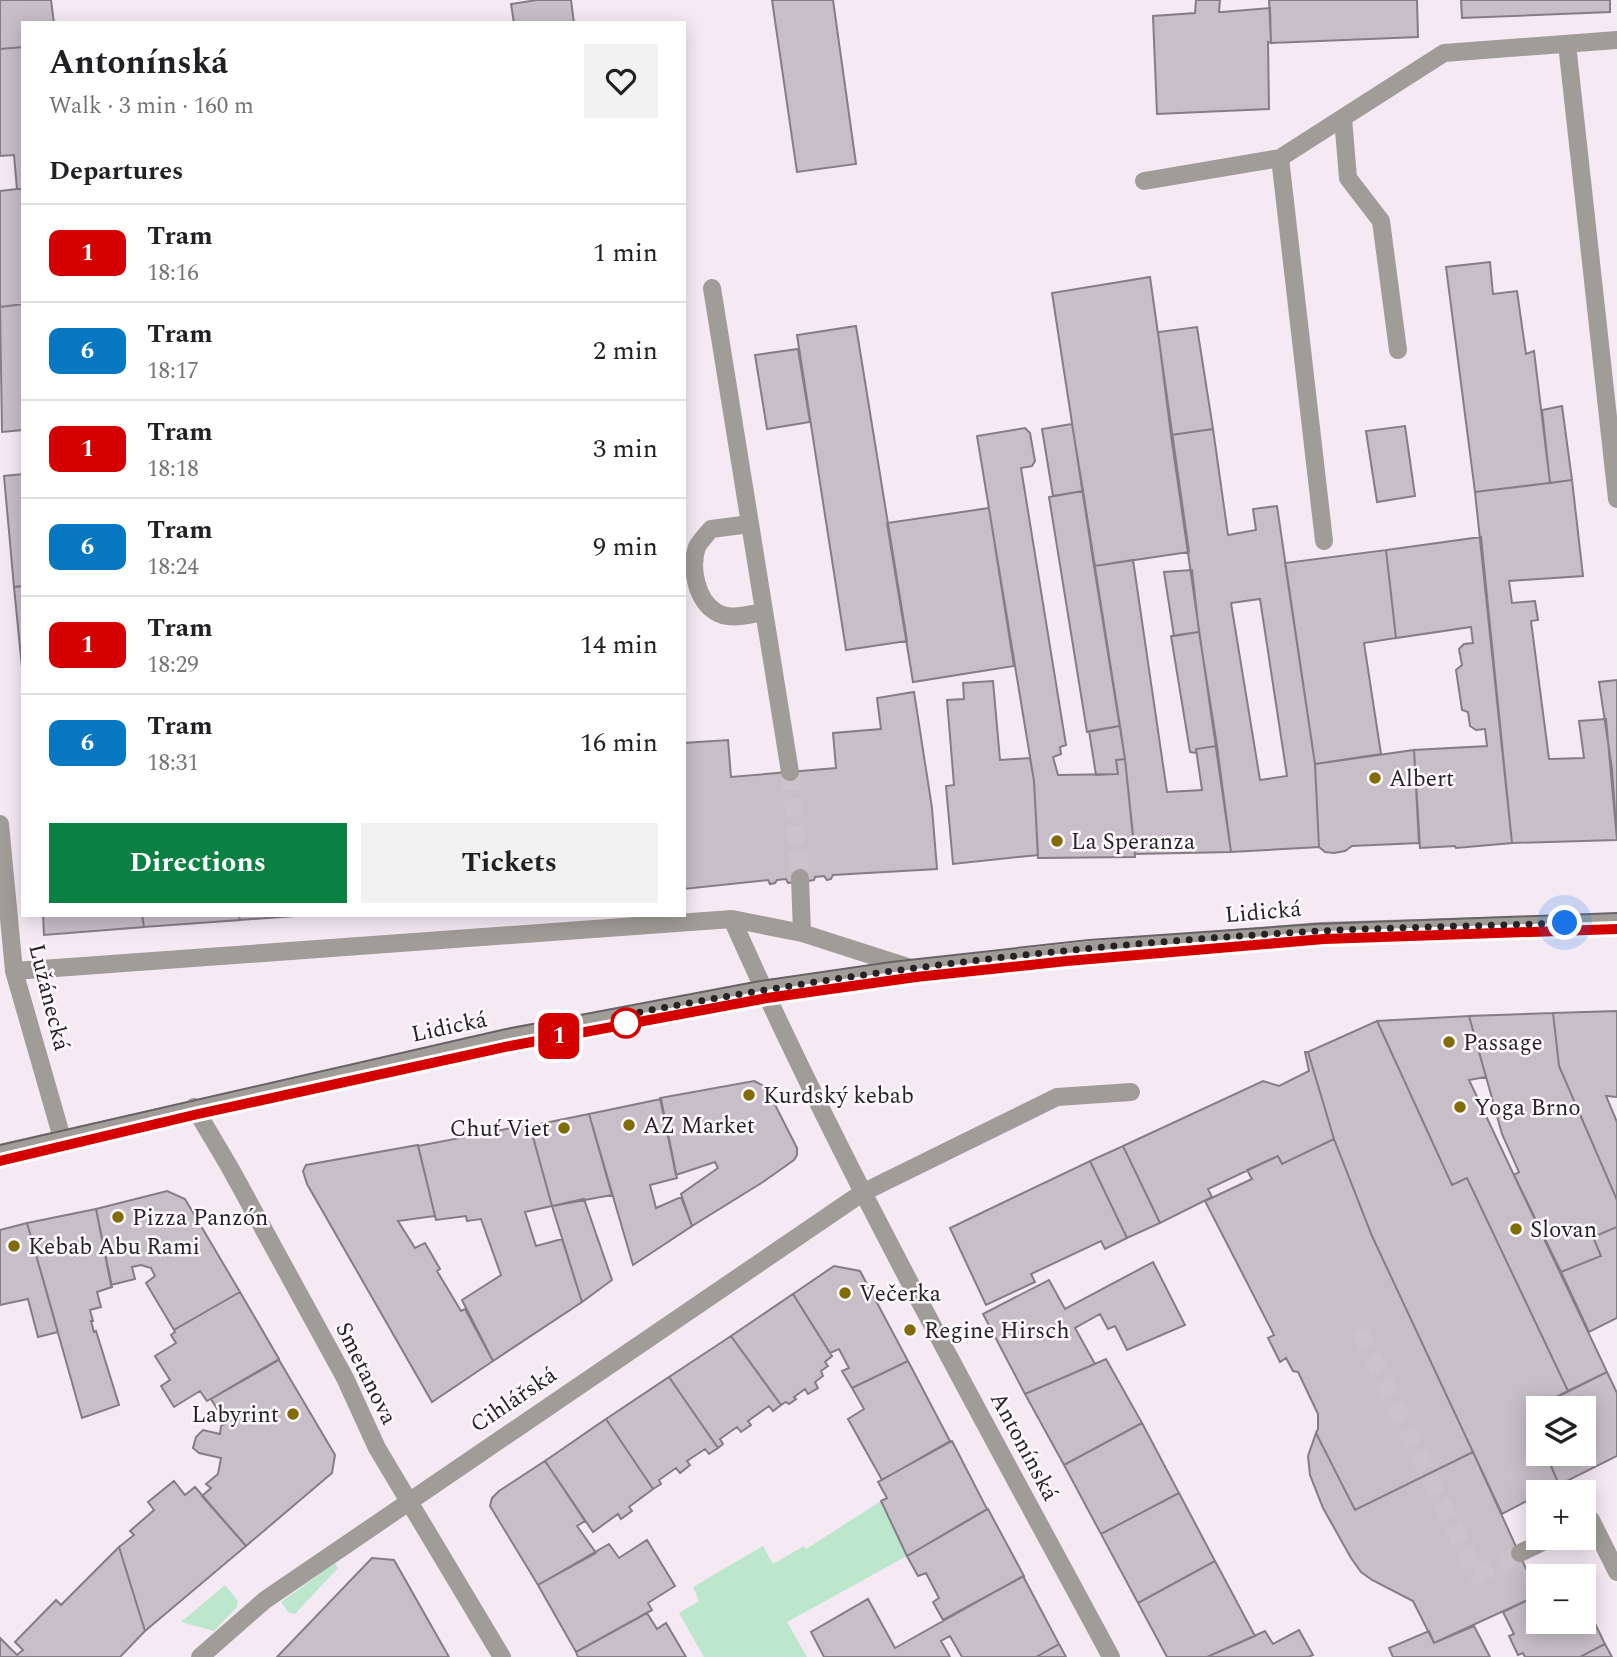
<!DOCTYPE html>
<html lang="en">
<head>
<meta charset="utf-8">
<style>
  :root { --surface:#fff; --page:#f2f2f2; --text:#202124; --muted:#757577; --line:#e0e0e0; --accent:#0b8043 }
  body { margin:0; font-family:Spectral,serif; background:var(--page); color:var(--text); height:100vh; display:flex; flex-direction:column; font-size:26px; white-space:nowrap }
  * { box-sizing:border-box; margin:0 }
  p { font-size:23px; color:var(--muted) }
  .icon { flex:none; width:38px; height:38px; fill:none; stroke:currentColor; stroke-width:2; stroke-linecap:round; stroke-linejoin:round }
  .map { position:relative; flex:1; overflow:hidden }
  .details { position:absolute; left:21px; top:21px; width:665px; height:896px; display:flex; flex-direction:column; background:var(--surface); border-radius:0px; box-shadow:0 4px 18px #0003 }
  .details>* { flex:none }
  .badge { padding:0 14px; border-radius:10px; font-size:24px; line-height:46px }
  .fabs { position:absolute; left:1526px; top:1396px; display:grid; gap:14px }
  .fabs a { display:grid; place-items:center; width:70px; height:70px; border-radius:0px; background:var(--surface); box-shadow:0 4px 18px #0003; font-size:35px }
  .you { position:absolute; width:35px; height:35px; margin:-18px; border:5px solid #fff; border-radius:50%; background:#1a73e8; box-shadow:0 0 0 10px #1a73e833 }
  .map>.badge { position:absolute; translate:-50% -50%; box-shadow:0 0 0 4px #fff }
  h2 { padding:0 28px; font-size:26px; line-height:63px }
  .round { display:grid; place-items:center; flex:none; width:74px; height:74px; border-radius:0px; background:var(--page) }
  .headline { display:flex; align-items:center; justify-content:space-between; height:119px; padding:0 28px }
  h1 { font-size:33px; font-weight:700; line-height:52px }
  .primary-button { display:flex; gap:14px; margin-top:auto; padding:14px 28px }
  .primary-button a { flex:1; height:80px; border-radius:0px; background:var(--accent); color:#fff; font-size:28px; font-weight:700; line-height:80px; text-align:center }
  .primary-button a+a { background:var(--page); color:var(--text) }
  ul { padding:0; list-style:none }
  li { display:flex; align-items:center; gap:21px; height:98px; padding:0 28px; border-top:2px solid var(--line) }
  li div { flex:1 }
  li b { display:block; font-size:26px }
  li em { font-style:normal }
  li .badge { min-width:77px; font-weight:700; text-align:center }
  .map>svg:first-child { display:block }
  .green { fill:#bde7cc }
  .building { fill:#c7bec8; stroke:#857d86; stroke-width:2; fill-rule:evenodd }
  .lines { fill:none; stroke-linecap:round; stroke-linejoin:round }
  .minor-tunnel { stroke:#ccc2cb; stroke-width:18; stroke-dasharray:18 9; stroke-linecap:butt }
  .minor { stroke:#a09d98; stroke-width:18 }
  .tram { stroke:#686267; stroke-width:2 }
  .line-casing { stroke:#fff; stroke-width:16 }
  .line { stroke:#d40000; stroke-width:10 }
  .walk { stroke:#262225; stroke-width:7; stroke-dasharray:0 12.6 }
  .poi-dot { fill:#836c08; stroke:#fefafe; stroke-width:2.5 }
  .stop-dot { fill:#fff; stroke:#d40000; stroke-width:3.5 }
  .labels { text-anchor:middle; stroke-width:5; stroke-linejoin:round; paint-order:stroke }
  .poi-label { font-size:23px; fill:#262225; stroke:#fefafe; text-anchor:start }
  .street-label { font-size:23px; fill:#262225; stroke:#fefafe }
</style>
</head>
<body>
<div class="map">
<svg width="1617" height="1657" viewBox="0 0 1617 1657">
  <rect width="100%" height="100%" fill="#f5eaf4"/>
  <path class="green" d="M 881,1501 L 907,1556 L 787,1622 L 807,1657 L 704,1657 L 679,1613 L 699,1601 L 693,1587 L 763,1546 L 773,1564 L 804,1546 L 806,1549 Z
    M 335,1563 L 338,1568 L 295,1614 L 289,1613 L 281,1602 Z
    M 225,1585 L 238,1601 L 237,1607 L 214,1631 L 181,1622 Z"/>
  <path class="building" d="M 0,0 L 51,0 L 54,23 L 23,23 L 23,47 L 0,49 Z
    M 537,0 L 571,0 L 574,23 L 514,23 L 511,4 Z
    M 772,0 L 833,0 L 856,164 L 797,172 Z
    M 1196,0 L 1220,0 L 1219,12 L 1222,12 L 1270,8 L 1271,43 L 1268,42 L 1269,109 L 1157,114 L 1153,16 L 1195,13 Z
    M 1269,0 L 1417,0 L 1418,37 L 1271,43 Z
    M 1461,0 L 1610,0 L 1610,12 L 1462,18 Z
    M 23,47 L 23,189 L 17,189 L 14,155 L 0,156 L 0,49 Z
    M 17,189 L 23,189 L 23,304 L 0,307 L 0,191 Z
    M 1490,262 L 1493,294 L 1517,291 L 1526,354 L 1534,351 L 1550,483 L 1475,492 L 1446,267 Z
    M 1150,277 L 1189,552 L 1094,566 L 1052,293 Z
    M 23,304 L 23,430 L 2,432 L 0,307 Z
    M 856,326 L 907,641 L 846,650 L 797,335 Z
    M 1197,327 L 1213,429 L 1171,435 L 1158,332 Z
    M 798,349 L 810,422 L 767,429 L 755,355 Z
    M 1562,406 L 1572,480 L 1550,483 L 1542,410 Z
    M 1072,424 L 1083,491 L 1053,496 L 1042,429 Z
    M 1405,426 L 1415,496 L 1377,502 L 1366,431 Z
    M 1025,428 L 1030,433 L 1035,461 L 1032,466 L 1021,468 L 1066,745 L 1060,747 L 1061,754 L 1053,757 L 1058,775 L 1118,774 L 1116,760 L 1125,759 L 1135,857 L 1038,858 L 1034,781 L 977,436 Z
    M 1213,429 L 1228,535 L 1256,530 L 1253,509 L 1277,506 L 1315,764 L 1319,847 L 1231,852 L 1171,435 ZM 1260,599 L 1287,776 L 1260,780 L 1231,603 Z
    M 23,474 L 23,586 L 14,587 L 4,476 Z
    M 1572,480 L 1583,576 L 1509,581 L 1512,603 L 1535,601 L 1538,620 L 1531,621 L 1549,759 L 1584,758 L 1579,721 L 1606,719 L 1617,840 L 1512,843 L 1475,492 Z
    M 1083,491 L 1120,726 L 1087,732 L 1049,497 Z
    M 989,508 L 1014,666 L 913,682 L 887,523 Z
    M 1481,537 L 1512,843 L 1456,848 L 1455,846 L 1420,848 L 1414,750 L 1487,746 L 1485,729 L 1476,730 L 1470,726 L 1468,712 L 1462,710 L 1456,670 L 1462,665 L 1459,649 L 1464,644 L 1473,643 L 1471,627 L 1396,638 L 1386,550 Z
    M 1386,550 L 1396,638 L 1364,643 L 1381,754 L 1315,764 L 1285,563 Z
    M 1133,560 L 1167,792 L 1202,790 L 1196,749 L 1217,746 L 1231,852 L 1135,854 L 1125,759 L 1094,566 Z
    M 1192,570 L 1199,632 L 1174,636 L 1164,572 Z
    M 23,586 L 23,678 L 14,587 Z
    M 1199,632 L 1217,746 L 1196,749 L 1196,753 L 1190,752 L 1171,636 Z
    M 1617,680 L 1617,840 L 1612,769 L 1599,682 Z
    M 993,681 L 1000,760 L 1030,758 L 1034,781 L 1038,855 L 953,864 L 946,786 L 954,785 L 947,700 L 964,699 L 963,683 Z
    M 914,692 L 932,808 L 937,869 L 833,875 L 831,879 L 827,880 L 824,876 L 815,877 L 814,880 L 809,881 L 788,883 L 786,879 L 777,880 L 775,883 L 770,884 L 768,880 L 684,889 L 684,743 L 728,740 L 731,777 L 836,768 L 833,733 L 881,729 L 877,698 Z
    M 1120,726 L 1125,759 L 1116,760 L 1118,774 L 1096,775 L 1089,731 Z
    M 1414,750 L 1419,843 L 1352,846 L 1345,851 L 1334,853 L 1325,852 L 1319,847 L 1315,764 Z
    M 43,915 L 142,915 L 144,927 L 44,935 Z
    M 142,915 L 239,915 L 240,920 L 144,927 Z
    M 239,915 L 309,915 L 240,920 Z
    M 1617,1011 L 1617,1097 L 1606,1096 L 1617,1122 L 1617,1200 L 1559,1066 L 1553,1013 Z
    M 1553,1013 L 1559,1066 L 1617,1200 L 1617,1227 L 1593,1237 L 1601,1256 L 1561,1272 L 1514,1175 L 1519,1172 L 1502,1134 L 1469,1016 Z
    M 1469,1016 L 1486,1077 L 1469,1080 L 1607,1372 L 1568,1391 L 1467,1178 L 1452,1185 L 1377,1021 Z
    M 1377,1021 L 1452,1185 L 1467,1178 L 1568,1391 L 1527,1412 L 1538,1438 L 1538,1454 L 1546,1454 L 1559,1485 L 1543,1493 L 1538,1493 L 1538,1495 L 1502,1514 L 1372,1236 L 1334,1139 L 1308,1052 Z
    M 1305,1052 L 1308,1052 L 1334,1139 L 1282,1164 L 1278,1156 L 1208,1189 L 1212,1197 L 1160,1223 L 1123,1146 L 1263,1081 L 1279,1086 L 1309,1071 Z
    M 754,1081 L 766,1087 L 797,1148 L 797,1155 L 794,1160 L 763,1182 L 692,1226 L 681,1194 L 718,1168 L 715,1162 L 676,1175 L 660,1098 Z
    M 661,1099 L 677,1178 L 650,1185 L 656,1208 L 681,1197 L 692,1226 L 633,1265 L 589,1114 Z
    M 589,1114 L 612,1195 L 552,1206 L 530,1126 Z
    M 527,1125 L 530,1126 L 552,1206 L 525,1212 L 536,1246 L 562,1239 L 582,1302 L 493,1361 L 462,1300 L 501,1275 L 481,1219 L 467,1221 L 466,1216 L 436,1220 L 418,1146 Z
    M 1334,1139 L 1372,1236 L 1473,1452 L 1355,1510 L 1316,1433 L 1318,1429 L 1318,1414 L 1298,1372 L 1293,1371 L 1286,1358 L 1280,1362 L 1268,1338 L 1274,1335 L 1205,1201 L 1252,1179 L 1247,1170 L 1278,1156 L 1282,1164 Z
    M 418,1145 L 435,1216 L 398,1221 L 415,1248 L 425,1243 L 440,1269 L 437,1271 L 461,1311 L 465,1309 L 493,1361 L 432,1402 L 307,1184 L 303,1171 L 306,1165 Z
    M 1123,1146 L 1160,1223 L 1127,1238 L 1090,1161 Z
    M 1090,1161 L 1127,1238 L 1105,1249 L 1101,1241 L 1031,1274 L 1035,1282 L 986,1305 L 950,1228 Z
    M 167,1191 L 185,1199 L 240,1292 L 174,1330 L 146,1283 L 155,1276 L 151,1268 L 141,1265 L 132,1267 L 135,1279 L 111,1285 L 96,1209 Z
    M 584,1199 L 612,1280 L 582,1302 L 552,1206 Z
    M 96,1209 L 112,1287 L 97,1292 L 101,1307 L 90,1310 L 93,1321 L 91,1321 L 94,1332 L 96,1331 L 119,1405 L 82,1418 L 27,1223 Z
    M 27,1223 L 58,1332 L 38,1337 L 28,1299 L 0,1305 L 0,1230 Z
    M 1617,1227 L 1617,1318 L 1589,1332 L 1561,1272 L 1601,1256 L 1593,1237 Z
    M 1153,1262 L 1185,1325 L 1127,1350 L 1115,1326 L 1108,1329 L 1100,1314 L 1075,1328 L 1095,1364 L 1025,1394 L 983,1314 L 1049,1280 L 1065,1309 Z
    M 834,1266 L 860,1271 L 908,1361 L 852,1388 L 842,1371 L 849,1368 L 839,1349 L 830,1353 L 793,1294 Z
    M 240,1292 L 279,1359 L 207,1401 L 200,1391 L 174,1407 L 161,1386 L 170,1380 L 155,1356 L 176,1343 L 171,1335 L 175,1332 L 174,1330 Z
    M 793,1294 L 832,1356 L 825,1362 L 828,1366 L 821,1371 L 823,1376 L 815,1382 L 818,1388 L 808,1394 L 805,1389 L 794,1397 L 796,1399 L 789,1404 L 786,1402 L 781,1405 L 731,1336 Z
    M 731,1336 L 781,1405 L 773,1411 L 769,1406 L 748,1421 L 751,1425 L 741,1432 L 737,1427 L 720,1439 L 723,1444 L 718,1448 L 669,1377 Z
    M 1106,1359 L 1142,1423 L 1064,1465 L 1025,1394 Z
    M 279,1360 L 335,1455 L 332,1473 L 246,1546 L 202,1496 L 211,1488 L 206,1484 L 218,1474 L 221,1458 L 199,1453 L 193,1448 L 196,1437 L 203,1430 L 220,1434 L 221,1426 L 226,1423 L 211,1399 Z
    M 908,1361 L 950,1441 L 882,1480 L 848,1419 L 864,1409 L 852,1388 Z
    M 1607,1372 L 1617,1393 L 1617,1456 L 1559,1485 L 1546,1454 L 1584,1454 L 1584,1409 L 1538,1409 L 1538,1438 L 1527,1412 Z
    M 669,1377 L 718,1448 L 709,1454 L 705,1449 L 687,1461 L 690,1465 L 680,1473 L 676,1468 L 659,1480 L 661,1484 L 653,1489 L 606,1419 Z
    M 606,1419 L 653,1489 L 629,1507 L 632,1511 L 621,1519 L 618,1514 L 593,1532 L 545,1461 Z
    M 1142,1423 L 1179,1493 L 1101,1534 L 1064,1465 Z
    M 1316,1433 L 1355,1510 L 1473,1452 L 1538,1595 L 1434,1643 L 1413,1601 L 1372,1580 L 1361,1572 L 1351,1558 L 1323,1508 L 1310,1475 L 1308,1456 Z
    M 952,1441 L 987,1509 L 907,1556 L 881,1501 L 887,1498 L 878,1482 Z
    M 545,1461 L 585,1521 L 577,1526 L 596,1553 L 538,1585 L 490,1506 L 492,1498 L 499,1491 Z
    M 174,1481 L 185,1495 L 195,1487 L 246,1546 L 145,1631 L 119,1547 L 134,1535 L 130,1531 L 154,1510 L 148,1502 Z
    M 1179,1493 L 1215,1561 L 1138,1603 L 1101,1534 Z
    M 988,1509 L 1024,1576 L 943,1620 L 933,1602 L 939,1598 L 926,1573 L 918,1576 L 907,1556 Z
    M 647,1540 L 675,1586 L 648,1603 L 652,1610 L 576,1652 L 538,1585 L 609,1544 L 619,1558 Z
    M 119,1547 L 145,1631 L 120,1657 L 0,1657 L 0,1638 L 17,1655 L 23,1650 L 15,1642 L 56,1600 L 61,1605 Z
    M 372,1558 L 394,1560 L 449,1657 L 277,1657 Z
    M 1215,1561 L 1255,1636 L 1207,1657 L 1167,1657 L 1138,1603 Z
    M 1023,1576 L 1059,1644 L 1036,1657 L 962,1657 L 950,1636 L 941,1641 L 950,1657 L 824,1657 L 811,1632 L 868,1599 L 895,1648 Z
    M 1538,1595 L 1538,1622 L 1584,1622 L 1584,1601 L 1605,1644 L 1580,1657 L 1525,1657 L 1523,1653 L 1518,1655 L 1509,1636 L 1514,1634 L 1503,1612 Z
    M 647,1613 L 657,1629 L 666,1623 L 686,1657 L 578,1657 L 576,1652 Z
    M 1474,1626 L 1490,1657 L 1393,1657 L 1389,1648 L 1429,1631 L 1434,1643 Z
    M 1299,1630 L 1313,1655 L 1308,1657 L 1207,1657 L 1265,1631 L 1273,1644 Z
    M 1059,1644 L 1066,1657 L 1036,1657 Z
    M 1605,1644 L 1612,1657 L 1580,1657 Z"/>
  <g class="lines">
    <path class="minor-tunnel" d="M 790,772 L 800,878
      M 1360,1331 L 1476,1575 L 1520,1553"/>
    <path class="minor" d="M 1567,44 L 1617,499
      M 1343,118 L 1348,178 L 1381,221 L 1398,350
      M 1280,158 L 1324,541
      M 1144,181 L 1280,158 L 1444,53 L 1617,40
      M 712,288 L 790,772
      M 750,524 L 711,529 C 707,534 700,541 697,547 C 690,567 696,600 716,612 C 730,621 749,614 764,612
      M 0,824 L 14,971 L 62,1138
      M 800,878 L 802,933
      M 732,919 C 844,1172 980,1413 1111,1657
      M 14,971 L 732,919 L 802,933 L 908,967
      M 194,1107 L 229,1166 L 345,1378 L 377,1448 L 502,1657
      M 0,1153 L 508,1038 L 763,989 L 914,969 L 1092,950 L 1320,931 L 1617,922
      M 1584,1523 L 1591,1520 L 1617,1572
      M 1520,1553 L 1551,1538
      M 200,1657 L 265,1600 L 862,1193 L 1057,1097 L 1131,1092"/>
    <path class="tram" d="M 0,1145 L 506,1029 L 760,981 L 891,962 L 1089,940 L 1317,924 L 1617,913
      M 0,1161 L 198,1114 L 510,1046 L 767,998 L 916,977 L 1092,959 L 1324,939 L 1617,929"/>
  </g>
  <g class="lines">
    <defs>
      <path id="line" d="M 0,1161 L 198,1114 L 510,1046 L 767,998 L 916,977 L 1067,961 L 1324,939 L 1617,929"/>
    </defs>
    <use href="#line" class="line-casing"/>
    <use href="#line" class="line"/>
    <path class="walk" d="M 626,1023 L 615,1017 C 847,971 1085,944 1321,931 C 1402,927 1484,926 1565,923"/>
  </g>
  <g class="poi-dot">
    <circle cx="1375" cy="778" r="7"/>
    <circle cx="1057" cy="841" r="7"/>
    <circle cx="1449" cy="1042" r="7"/>
    <circle cx="749" cy="1095" r="7"/>
    <circle cx="1460" cy="1107" r="7"/>
    <circle cx="629" cy="1125" r="7"/>
    <circle cx="564" cy="1128" r="7"/>
    <circle cx="118" cy="1217" r="7"/>
    <circle cx="1516" cy="1229" r="7"/>
    <circle cx="14" cy="1246" r="7"/>
    <circle cx="845" cy="1293" r="7"/>
    <circle cx="910" cy="1330" r="7"/>
    <circle cx="293" cy="1414" r="7"/>
  </g>
  <circle class="stop-dot" cx="626" cy="1023" r="14"/>
  <g class="labels">
    <g class="poi-label">
      <text x="1389" y="786">Albert</text>
      <text x="1071" y="849">La Speranza</text>
      <text x="1463" y="1050">Passage</text>
      <text x="763" y="1103">Kurdský kebab</text>
      <text x="1474" y="1115">Yoga Brno</text>
      <text x="643" y="1133">AZ Market</text>
      <text x="550" y="1136" text-anchor="end">Chuť Viet</text>
      <text x="132" y="1225">Pizza Panzón</text>
      <text x="1530" y="1237">Slovan</text>
      <text x="28" y="1254">Kebab Abu Rami</text>
      <text x="859" y="1301">Večerka</text>
      <text x="924" y="1338">Regine Hirsch</text>
      <text x="279" y="1422" text-anchor="end">Labyrint</text>
    </g>
    <g class="street-label">
      <text transform="translate(1263 911) rotate(-5)" y="8">Lidická</text>
      <text transform="translate(50 997) rotate(76)" y="8">Lužánecká</text>
      <text transform="translate(449 1026) rotate(-12)" y="8">Lidická</text>
      <text transform="translate(367 1373) rotate(64)" y="8">Smetanova</text>
      <text transform="translate(513 1399) rotate(-34)" y="8">Cihlářská</text>
      <text transform="translate(1025 1446) rotate(62)" y="8">Antonínská</text>
    </g>
  </g>
</svg>
<div class="fabs">
<a><svg class="icon" aria-label="layers" viewBox="0 0 24 24"><path d="M12 4l9 5-9 5-9-5zM3 14l9 5 9-5"/></svg></a>
<a>+</a>
<a>−</a>
</div>
<div class="you" style="left:1565px;top:923px"></div>
<b class="badge" style="left:559px;top:1036px;background:#d40000;color:#fff">1</b>
<section class="details">
<div class="headline"><div><h1>Antonínská</h1><p>Walk · 3 min · 160 m</p></div><a class="round"><svg class="icon" aria-label="heart" viewBox="0 0 24 24"><path d="M12 20l-8-8c-3-5 5-10 8-4 3-6 11-1 8 4z"/></svg></a></div>
<h2>Departures</h2>
<ul>
<li><span class="badge" style="background:#d40000;color:#fff">1</span><div><b>Tram</b><p>18:16</p></div><em>1 min</em></li>
<li><span class="badge" style="background:#0777c1;color:#fff">6</span><div><b>Tram</b><p>18:17</p></div><em>2 min</em></li>
<li><span class="badge" style="background:#d40000;color:#fff">1</span><div><b>Tram</b><p>18:18</p></div><em>3 min</em></li>
<li><span class="badge" style="background:#0777c1;color:#fff">6</span><div><b>Tram</b><p>18:24</p></div><em>9 min</em></li>
<li><span class="badge" style="background:#d40000;color:#fff">1</span><div><b>Tram</b><p>18:29</p></div><em>14 min</em></li>
<li><span class="badge" style="background:#0777c1;color:#fff">6</span><div><b>Tram</b><p>18:31</p></div><em>16 min</em></li>
</ul>
<div class="primary-button"><a>Directions</a><a>Tickets</a></div>
</section>
</div>
</body>
</html>
